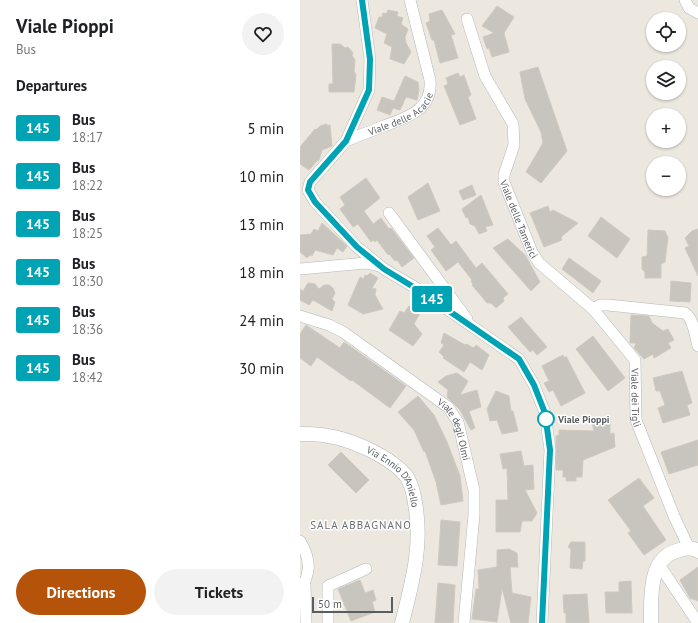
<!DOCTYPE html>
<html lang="en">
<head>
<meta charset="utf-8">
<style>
  :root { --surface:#fff; --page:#f2f2f2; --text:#202124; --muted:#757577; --accent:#b45309 }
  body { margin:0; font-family:"PT Sans",sans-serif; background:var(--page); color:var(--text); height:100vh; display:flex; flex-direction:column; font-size:15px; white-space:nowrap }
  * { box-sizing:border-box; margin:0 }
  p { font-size:13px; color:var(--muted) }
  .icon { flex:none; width:22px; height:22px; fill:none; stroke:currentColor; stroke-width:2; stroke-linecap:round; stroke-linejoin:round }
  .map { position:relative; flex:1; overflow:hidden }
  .details { display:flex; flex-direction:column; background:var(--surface); width:300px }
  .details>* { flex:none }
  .badge { padding:0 8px; border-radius:3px; font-size:14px; line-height:26px }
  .fabs { position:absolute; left:346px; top:12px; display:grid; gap:8px }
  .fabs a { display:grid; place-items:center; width:40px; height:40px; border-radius:50%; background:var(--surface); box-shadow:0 1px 3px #0004; font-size:20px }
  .scale { position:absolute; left:12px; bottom:10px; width:81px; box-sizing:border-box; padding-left:4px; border:2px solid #585d61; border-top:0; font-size:11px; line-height:14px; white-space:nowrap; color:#585d61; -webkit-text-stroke:3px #fff; paint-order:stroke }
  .map>.badge { position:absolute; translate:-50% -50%; box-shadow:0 0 0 2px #fff }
  h2 { padding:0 16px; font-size:15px; line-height:36px }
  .round { display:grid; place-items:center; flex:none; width:42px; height:42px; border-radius:21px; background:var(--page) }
  .overview { display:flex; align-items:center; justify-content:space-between; height:68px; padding:0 16px }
  h1 { font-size:19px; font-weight:800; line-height:30px }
  .primary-button { display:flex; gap:8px; margin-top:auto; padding:8px 16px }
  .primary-button a { flex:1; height:46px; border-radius:24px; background:var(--accent); color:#fff; font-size:16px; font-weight:800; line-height:46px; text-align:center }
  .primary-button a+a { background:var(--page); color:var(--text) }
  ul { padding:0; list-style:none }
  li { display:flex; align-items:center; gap:12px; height:48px; padding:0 16px }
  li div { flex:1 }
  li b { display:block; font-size:15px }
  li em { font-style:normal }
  li .badge { min-width:44px; font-weight:700; text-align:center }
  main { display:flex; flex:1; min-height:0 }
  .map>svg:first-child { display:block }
  .building { fill:#c8c5bf; stroke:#d0c9be }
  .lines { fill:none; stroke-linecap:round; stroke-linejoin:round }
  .minor-casing { stroke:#b3b7bb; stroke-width:12 }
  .tertiary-casing { stroke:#b3b7bb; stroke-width:15 }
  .minor { stroke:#fff; stroke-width:11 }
  .tertiary { stroke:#fff; stroke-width:14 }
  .line-casing { stroke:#fff; stroke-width:9 }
  .line { stroke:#00a3b4; stroke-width:6 }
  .stop-dot { fill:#fff; stroke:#00a3b4; stroke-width:2 }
  .labels { text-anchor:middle; stroke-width:3; stroke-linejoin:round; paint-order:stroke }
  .street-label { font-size:10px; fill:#585d61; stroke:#fff }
  .stop-label { font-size:10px; font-weight:bold; fill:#585d61; stroke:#fff; text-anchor:start }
  .neighbourhood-label { font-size:11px; letter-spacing:1px; fill:#696f73; stroke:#fff }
</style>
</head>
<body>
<main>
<section class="details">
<div class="overview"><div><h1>Viale Pioppi</h1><p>Bus</p></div><a class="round"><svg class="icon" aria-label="heart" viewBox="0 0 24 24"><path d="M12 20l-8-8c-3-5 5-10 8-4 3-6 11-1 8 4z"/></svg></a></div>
<h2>Departures</h2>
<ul>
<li><span class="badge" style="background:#00a3b4;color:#fff">145</span><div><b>Bus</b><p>18:17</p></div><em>5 min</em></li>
<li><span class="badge" style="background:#00a3b4;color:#fff">145</span><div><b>Bus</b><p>18:22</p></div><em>10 min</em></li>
<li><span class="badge" style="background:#00a3b4;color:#fff">145</span><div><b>Bus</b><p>18:25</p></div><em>13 min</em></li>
<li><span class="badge" style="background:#00a3b4;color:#fff">145</span><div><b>Bus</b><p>18:30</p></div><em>18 min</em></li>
<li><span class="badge" style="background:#00a3b4;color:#fff">145</span><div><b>Bus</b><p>18:36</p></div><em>24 min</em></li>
<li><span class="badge" style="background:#00a3b4;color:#fff">145</span><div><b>Bus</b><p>18:42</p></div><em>30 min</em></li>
</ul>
<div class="primary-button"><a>Directions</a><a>Tickets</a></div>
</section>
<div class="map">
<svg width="398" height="623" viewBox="0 0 398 623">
  <rect width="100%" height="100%" fill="#ece8e0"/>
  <path class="building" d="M 197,6 L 214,17 L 204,33 L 209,52 L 192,57 L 189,48 L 187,49 L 183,37 L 194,33 L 182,26 Z
    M 88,10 L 98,12 L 97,16 L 103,18 L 101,24 L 108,29 L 105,37 L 106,43 L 111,52 L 104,64 L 90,59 L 92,47 L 84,43 L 87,34 L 75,28 L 79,17 L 82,17 L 83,13 L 86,14 Z
    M 142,10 L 155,34 L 151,35 L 158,58 L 140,63 L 134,40 L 132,40 L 126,23 L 130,21 L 129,14 Z
    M 32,44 L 40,44 L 45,48 L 48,47 L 53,53 L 52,55 L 55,60 L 54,71 L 56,75 L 54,92 L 29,92 L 29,84 L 33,84 Z
    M 238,67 L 267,151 L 241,183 L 226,172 L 243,143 L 241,132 L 225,99 L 220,72 Z
    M 158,73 L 160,77 L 164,75 L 171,95 L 168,97 L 176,119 L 160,125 L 144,86 L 148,84 L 146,78 Z
    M 105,76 L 118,82 L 119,90 L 117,100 L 106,97 L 100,110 L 93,108 L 90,115 L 77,110 L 82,97 L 94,101 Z
    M 27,124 L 27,126 L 30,125 L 32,146 L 22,150 L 19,160 L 17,161 L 9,170 L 0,164 L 0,147 L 15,129 L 16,130 L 20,126 Z
    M 66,178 L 80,198 L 64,211 L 73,224 L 81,218 L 89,229 L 91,228 L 114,258 L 102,267 L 97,260 L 95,261 L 89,254 L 88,255 L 77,240 L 75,242 L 73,240 L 71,242 L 58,224 L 53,227 L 40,209 L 45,205 L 40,197 Z
    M 128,183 L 140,211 L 118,220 L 108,197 Z
    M 172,185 L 176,195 L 163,200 L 159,191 Z
    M 181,195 L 193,225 L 185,227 L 187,231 L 179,234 L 175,226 L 170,224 L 168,217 L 166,218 L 162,209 Z
    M 248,206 L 250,212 L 253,210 L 278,223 L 261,237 L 262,240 L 244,247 L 230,213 Z
    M 301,217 L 330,239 L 317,258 L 288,236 Z
    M 22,223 L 47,246 L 43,252 L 37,248 L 33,255 L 15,250 L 12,256 L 10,255 L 7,258 L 0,252 L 0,235 L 11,234 L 14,229 L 18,231 Z
    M 138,228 L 151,245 L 156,241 L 176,268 L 182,263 L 208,294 L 203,298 L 204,301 L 196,308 L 191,303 L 187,303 L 172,285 L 173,284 L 171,281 L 172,280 L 158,262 L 146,271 L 131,250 L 135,247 L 127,236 Z
    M 398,229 L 398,276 L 385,248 L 389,246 L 385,238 L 392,231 Z
    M 348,230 L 365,231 L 368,238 L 365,262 L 361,264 L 361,278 L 345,278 L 345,272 L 342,269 L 342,257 L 347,256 Z
    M 208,239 L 225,255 L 240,282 L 231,291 L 193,248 Z
    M 269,258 L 301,281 L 293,293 L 262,269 Z
    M 70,273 L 78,278 L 72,288 L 76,289 L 75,295 L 83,309 L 63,314 L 48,305 L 60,277 L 64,279 L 65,275 L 67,276 Z
    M 371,281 L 391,283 L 390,302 L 370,301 Z
    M 8,283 L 15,284 L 19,289 L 24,285 L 29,285 L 33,288 L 35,293 L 32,299 L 35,302 L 32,311 L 13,300 L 9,305 L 0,300 L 0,289 L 3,291 Z
    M 109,306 L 121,311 L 114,324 L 122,334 L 113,346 L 89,330 L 100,311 L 104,313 Z
    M 331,315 L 349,316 L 352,323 L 363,331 L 368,329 L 374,340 L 368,343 L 371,348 L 354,358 L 353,354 L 344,359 L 334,348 L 336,343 L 330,343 Z
    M 221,317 L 247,347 L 237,355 L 233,350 L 230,352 L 208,327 Z
    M 6,325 L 40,348 L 44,342 L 106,386 L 90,408 L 52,380 L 51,381 L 17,357 L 11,366 L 0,358 L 0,334 Z
    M 144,333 L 165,345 L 167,344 L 173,348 L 176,345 L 189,355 L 182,370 L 170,362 L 164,372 L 143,358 L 144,357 L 139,352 L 144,345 L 141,343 Z
    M 293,336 L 325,378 L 308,391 L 276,349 Z
    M 263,355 L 264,358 L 266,356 L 285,393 L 261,406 L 253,390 L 249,392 L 244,383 L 249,381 L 242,366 Z
    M 382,371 L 392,403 L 387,405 L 390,415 L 363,423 L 358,408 L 365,405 L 360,391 L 356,391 L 353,378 Z
    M 157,373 L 168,381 L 160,395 L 177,390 L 181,407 L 169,411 L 175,428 L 171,430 L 160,410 L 147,397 L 148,390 L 138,382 L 146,376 Z
    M 196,391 L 209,396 L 211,411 L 213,411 L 218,431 L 202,434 L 197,420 L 190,421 L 187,409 Z
    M 118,396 L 134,415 L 147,442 L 160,476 L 163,501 L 141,505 L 136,482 L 125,451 L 124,452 L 114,430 L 98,412 Z
    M 310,417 L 310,434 L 314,433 L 315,447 L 283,460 L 282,477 L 276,477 L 276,481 L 266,481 L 266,477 L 263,477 L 263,470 L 256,470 L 256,436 L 259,435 L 259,430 L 294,431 L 291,418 Z
    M 398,440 L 398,465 L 369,474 L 361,452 Z
    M 221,451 L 224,466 L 233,465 L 234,489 L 225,490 L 237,513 L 232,521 L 222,521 L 220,532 L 196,532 L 196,500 L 208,500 L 207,468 L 203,469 L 200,454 Z
    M 41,452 L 69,480 L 56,493 L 28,465 Z
    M 339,478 L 354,498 L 343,506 L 366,540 L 344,555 L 328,533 L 331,531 L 308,500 Z
    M 141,520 L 160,522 L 157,566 L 138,565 Z
    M 271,542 L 285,542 L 285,561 L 283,561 L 282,569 L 270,568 L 271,549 L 268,547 Z
    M 209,549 L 217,553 L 218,567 L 210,567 L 212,593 L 231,597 L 228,623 L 211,623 L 202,588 L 197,622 L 172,619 L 176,589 L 179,589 L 178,570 L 197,567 L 197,550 Z
    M 398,567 L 398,601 L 390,598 L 380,580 Z
    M 60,580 L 65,593 L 73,590 L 76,600 L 72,602 L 75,612 L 51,621 L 38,589 Z
    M 331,581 L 332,613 L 306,613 L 305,592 L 319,592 L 319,582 Z
    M 138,583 L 155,585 L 153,623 L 135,623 Z
    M 287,594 L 289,623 L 266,623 L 266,613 L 264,613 L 263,595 Z"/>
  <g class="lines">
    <defs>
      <g id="minor">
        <path d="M 62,0 L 70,59 L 69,90 L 46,141 L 10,182 L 8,190 L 15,202 L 57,247 L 84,269 L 121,291 L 219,359 L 234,385 L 245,413 L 250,450 L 242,623"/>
        <path d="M 385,0 L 389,8 L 398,13"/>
        <path id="s1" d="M 167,19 L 185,76 L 213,124 L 214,145 L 204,175 L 204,182 L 232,252 L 239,263 L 293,309 L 335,360 L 336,420 L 374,516 L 389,548"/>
        <path id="s2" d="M 46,141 C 58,136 71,131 84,126 C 106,118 133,110 130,80 L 110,0"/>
        <path d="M 89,213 L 167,319"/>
        <path d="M 0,269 L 66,263 L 79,266"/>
        <path d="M 293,309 L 300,305 L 308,305 L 385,313 C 394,319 395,336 398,346"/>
        <path id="s3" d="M 0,316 L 29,325 L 43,332 L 148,407 L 158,422 L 174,490 L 174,515 L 164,623"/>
        <path d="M 0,541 C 13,563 9,573 0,595"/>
        <path d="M 358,563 L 398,623"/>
        <path d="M 5,585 L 6,623"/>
        <path d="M 28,623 L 28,586 L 66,569"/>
      </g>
      <g id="tertiary">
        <path id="s4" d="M 0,434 C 26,433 47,439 70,450 C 84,457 98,465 107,477 C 111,484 114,495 115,503 C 123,545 112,583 102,623"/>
        <path d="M 351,623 C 351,597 348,556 380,550 C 386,548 392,547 398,551"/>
      </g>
    </defs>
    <use href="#minor" class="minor-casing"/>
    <use href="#tertiary" class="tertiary-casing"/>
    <use href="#minor" class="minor"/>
    <use href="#tertiary" class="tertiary"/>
  </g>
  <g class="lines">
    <defs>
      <path id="line" d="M 62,0 L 70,59 L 69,90 L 46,141 L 10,182 L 8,190 L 15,202 L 57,247 L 84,269 L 120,291 L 219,359 L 234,385 L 245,413 L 250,450 L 242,623"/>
    </defs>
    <use href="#line" class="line-casing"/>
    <use href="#line" class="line"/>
  </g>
  <circle class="stop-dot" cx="246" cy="419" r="8"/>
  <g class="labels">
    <g class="street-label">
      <text dy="4" stroke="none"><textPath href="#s2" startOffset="62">Viale delle Acacie</textPath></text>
      <text dy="4" stroke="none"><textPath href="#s1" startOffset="215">Viale delle Tamerici</textPath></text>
      <text dy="4" stroke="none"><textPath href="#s1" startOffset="438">Viale dei Tigli</textPath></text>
      <text dy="4" stroke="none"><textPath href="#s3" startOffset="198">Viale degli Olmi</textPath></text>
      <text dy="4" stroke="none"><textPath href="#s4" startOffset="110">Via Ennio D'Aniello</textPath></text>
    </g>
    <g class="stop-label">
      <text x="258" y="423">Viale Pioppi</text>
    </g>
    <g class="neighbourhood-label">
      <text x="61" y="529">SALA ABBAGNANO</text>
    </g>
  </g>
</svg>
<div class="fabs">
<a><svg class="icon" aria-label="locate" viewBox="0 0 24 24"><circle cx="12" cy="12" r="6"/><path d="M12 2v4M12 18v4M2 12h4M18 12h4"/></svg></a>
<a><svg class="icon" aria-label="layers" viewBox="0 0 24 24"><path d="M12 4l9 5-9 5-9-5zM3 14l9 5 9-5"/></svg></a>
<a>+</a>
<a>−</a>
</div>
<div class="scale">50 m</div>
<b class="badge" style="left:132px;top:299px;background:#00a3b4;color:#fff">145</b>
</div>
</main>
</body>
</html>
